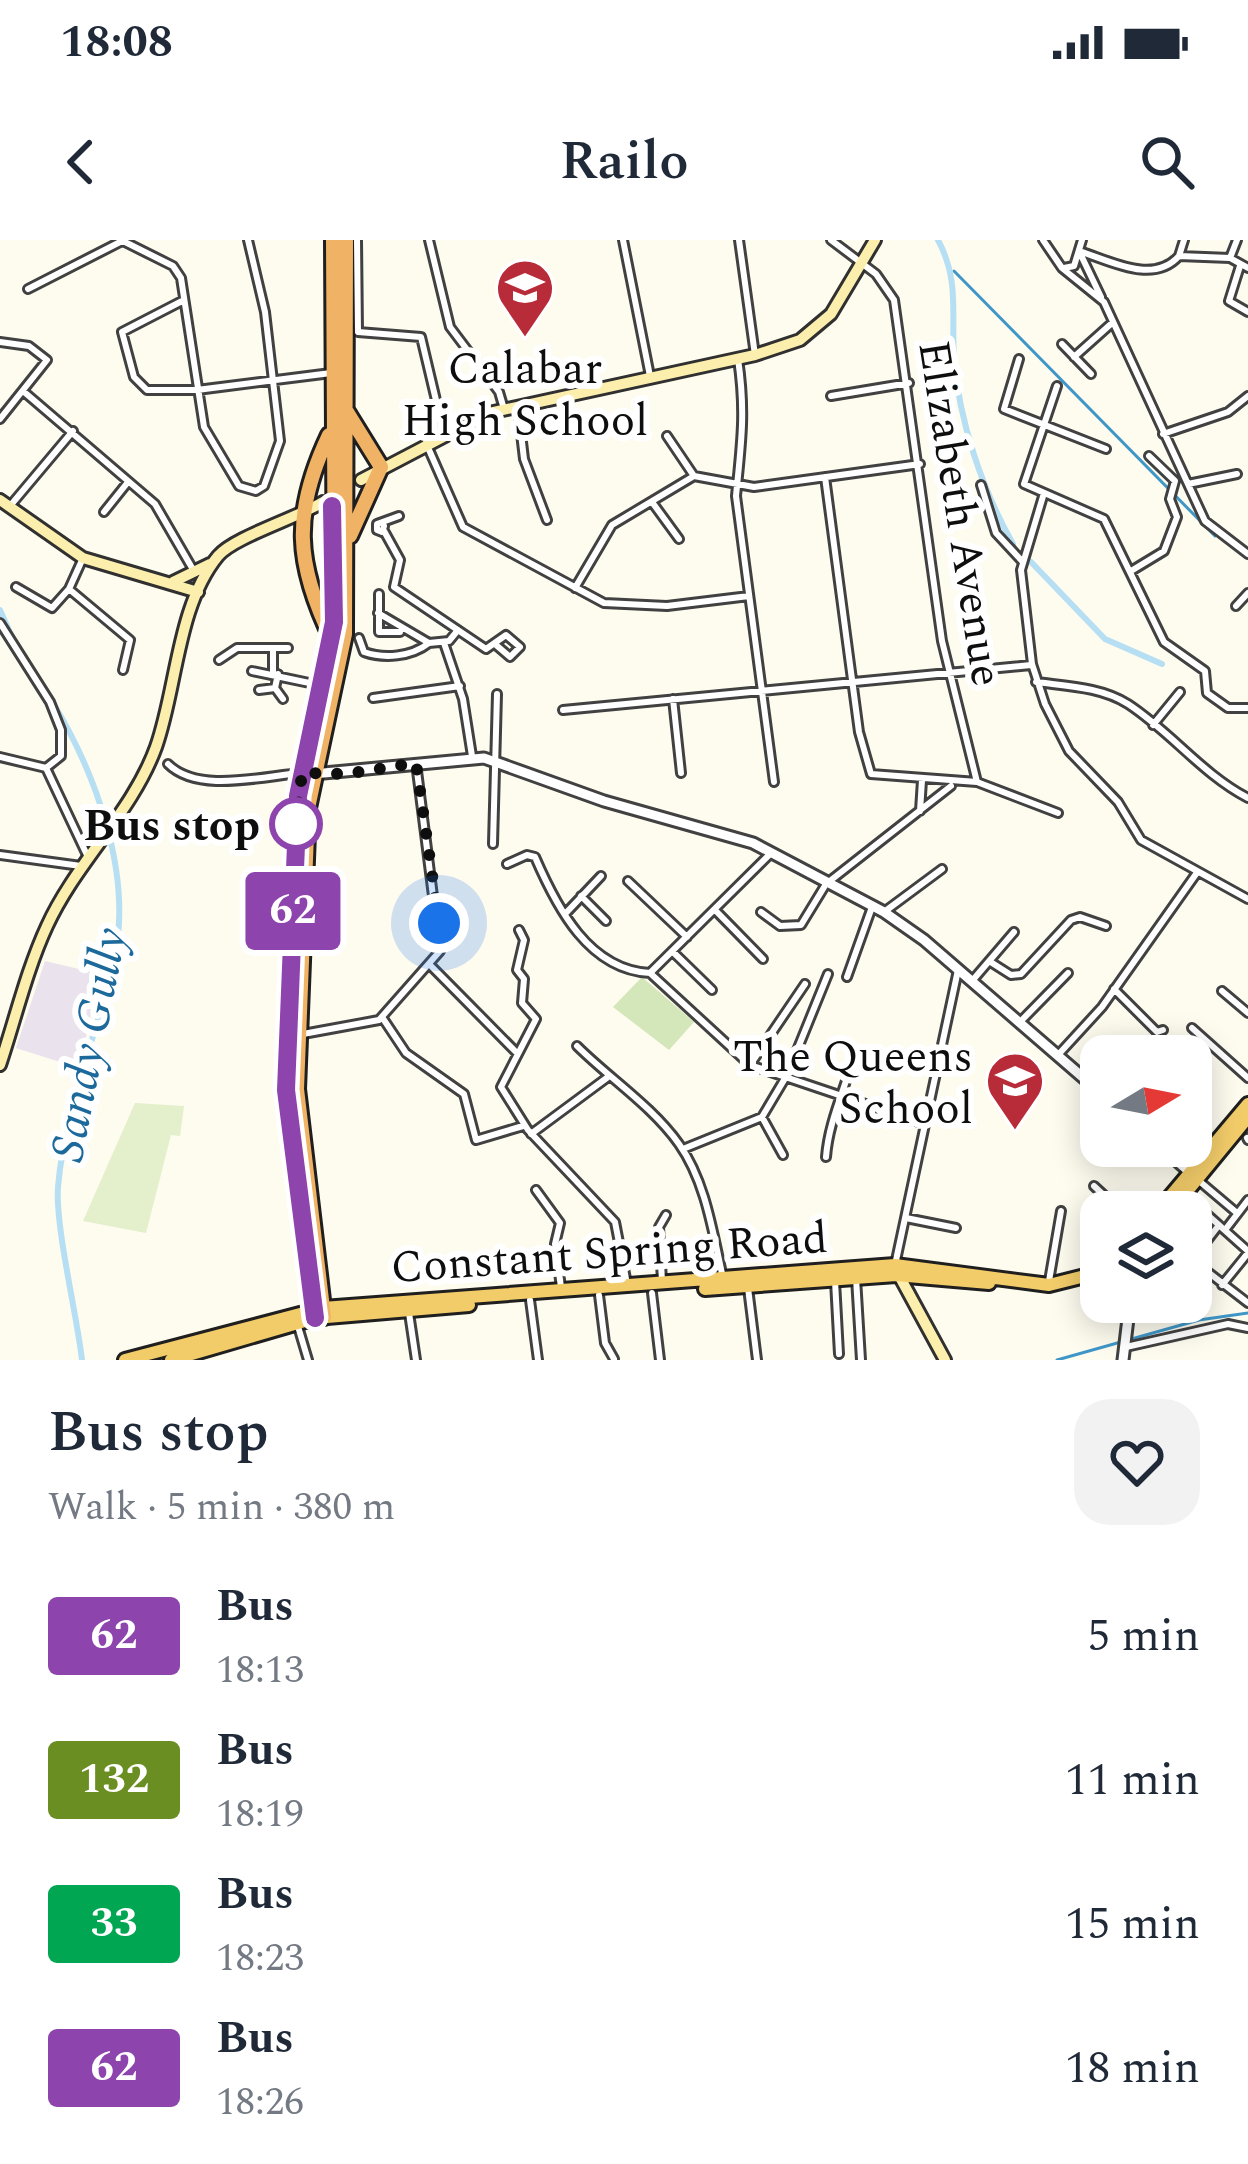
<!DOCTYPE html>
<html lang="en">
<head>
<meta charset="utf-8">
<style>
  :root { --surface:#fff; --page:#f2f2f3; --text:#1f2937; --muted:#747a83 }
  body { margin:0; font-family:Spectral,serif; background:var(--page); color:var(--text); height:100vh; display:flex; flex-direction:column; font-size:45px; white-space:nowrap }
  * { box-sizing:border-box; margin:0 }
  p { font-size:39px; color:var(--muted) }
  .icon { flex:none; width:66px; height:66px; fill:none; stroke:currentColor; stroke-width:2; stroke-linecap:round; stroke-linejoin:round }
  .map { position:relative; height:1120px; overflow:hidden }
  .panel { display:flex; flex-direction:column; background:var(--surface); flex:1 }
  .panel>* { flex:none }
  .badge { padding:0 24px; border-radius:9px; font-size:42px; line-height:78px }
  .needle { width:78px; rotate:80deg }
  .tools { position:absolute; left:1080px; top:795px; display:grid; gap:24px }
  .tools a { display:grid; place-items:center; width:132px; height:132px; border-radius:24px; background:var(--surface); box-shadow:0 6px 30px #0003; font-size:60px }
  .you { position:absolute; width:60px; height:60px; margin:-30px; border:9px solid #fff; border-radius:50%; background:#1a73e8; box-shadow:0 0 0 18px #1a73e833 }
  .map>.badge { position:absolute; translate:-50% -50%; box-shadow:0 0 0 6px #fff }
  .round { display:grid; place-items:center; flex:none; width:126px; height:126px; border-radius:36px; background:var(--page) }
  .overview { display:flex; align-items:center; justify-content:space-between; height:204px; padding:0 48px }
  h1 { font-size:57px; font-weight:600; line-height:90px }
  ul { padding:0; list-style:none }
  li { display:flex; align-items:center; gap:36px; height:144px; padding:0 48px }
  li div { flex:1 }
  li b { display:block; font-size:45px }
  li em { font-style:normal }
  li .badge { min-width:132px; font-weight:700; text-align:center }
  .status { display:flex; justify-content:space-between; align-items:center; height:84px; padding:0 60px; background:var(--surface); direction:ltr }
  .status svg { height:33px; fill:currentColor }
  header { display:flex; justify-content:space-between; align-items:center; height:156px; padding:0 48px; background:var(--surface); font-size:54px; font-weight:600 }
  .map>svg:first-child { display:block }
  .industrial { fill:#eae2ec }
  .green { fill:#d4e7ba }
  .pitch { fill:#e4efcb }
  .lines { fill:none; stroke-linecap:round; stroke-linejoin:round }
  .stream { stroke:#3f97c8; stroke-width:3 }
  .canal { stroke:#b6dff4; stroke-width:6 }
  .minor-casing { stroke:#414141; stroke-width:12 }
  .tertiary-casing { stroke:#414141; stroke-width:15 }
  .secondary-casing { stroke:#303030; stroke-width:16 }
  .primary-casing { stroke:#1f1f1f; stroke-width:18 }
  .trunk-casing { stroke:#1f1f1f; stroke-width:20 }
  .minor { stroke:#fff; stroke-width:6 }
  .tertiary { stroke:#fff; stroke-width:9 }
  .secondary { stroke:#fcefad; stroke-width:10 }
  .primary { stroke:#f3cc6a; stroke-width:12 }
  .trunk { stroke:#f0b264; stroke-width:14 }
  .line-casing { stroke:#fff; stroke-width:27 }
  .line { stroke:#8e44ad; stroke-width:18 }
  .walk { stroke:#0e0e0e; stroke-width:12; stroke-dasharray:0 21.6 }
  .stop-dot { fill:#fff; stroke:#8e44ad; stroke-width:6 }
  .labels { text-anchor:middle; stroke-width:12; stroke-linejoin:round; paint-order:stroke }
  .poi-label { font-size:45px; fill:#0e0e0e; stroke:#fff }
  .street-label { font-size:45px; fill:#0e0e0e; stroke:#fff }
  .stop-label { font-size:45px; font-weight:bold; fill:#0e0e0e; stroke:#fff; text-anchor:end }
  .water-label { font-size:48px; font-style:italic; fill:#1c699b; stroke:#fff }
</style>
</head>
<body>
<div class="status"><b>18:08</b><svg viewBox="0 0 49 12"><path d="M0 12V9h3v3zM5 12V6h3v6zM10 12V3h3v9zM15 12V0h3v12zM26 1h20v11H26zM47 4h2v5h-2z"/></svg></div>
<header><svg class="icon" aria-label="back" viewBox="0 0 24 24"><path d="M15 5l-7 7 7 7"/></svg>Railo<svg class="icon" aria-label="search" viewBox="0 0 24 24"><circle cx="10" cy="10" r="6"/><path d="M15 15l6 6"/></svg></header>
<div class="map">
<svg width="1248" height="1120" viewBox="0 0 1248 1120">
  <rect width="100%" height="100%" fill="#fefbef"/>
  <path class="industrial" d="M 45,721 L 100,734 L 79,828 L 16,808 Z"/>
  <path class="green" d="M 642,737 L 694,782 L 669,810 L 613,767 Z"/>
  <path class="pitch" d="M 135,863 L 184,866 L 180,896 L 171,895 L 146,993 L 83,981 Z"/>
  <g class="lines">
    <path class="stream" d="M 954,31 L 1215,296
      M 1057,1120 L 1199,1080 L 1248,1073"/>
    <path class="canal" d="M 938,0 C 960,41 951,74 954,118 C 959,181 982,249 1013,304
      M 1031,322 L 1105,399 L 1162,424
      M 0,370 L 11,395
      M 53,463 C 95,532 132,632 115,715 C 98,794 65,866 58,947 C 55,986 77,1075 82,1120"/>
    <defs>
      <path id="minor" d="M 121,0 L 173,26 L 181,38 L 204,187 L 239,246 L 256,251 L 264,246 L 280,201 L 265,72 L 248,0
        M 357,0 L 358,92 L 421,97 L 444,194
        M 429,0 L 450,87 L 499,152 L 504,169
        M 623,0 L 650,136
        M 739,0 L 755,115
        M 831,0 L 876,34 L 894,60 L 942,401 L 977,542
        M 1043,0 L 1062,28 L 1104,62 L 1205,281 L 1248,314
        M 1079,11 C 1111,21 1153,45 1179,16 L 1230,18 L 1248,28
        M 1079,11 L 1101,57
        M 1179,16 L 1184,0
        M 1230,18 L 1237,0
        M 1240,26 L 1229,61 L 1248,72
        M 1064,28 L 1074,26 L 1082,0
        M 28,49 L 122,1
        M 184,60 L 122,92 L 134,137 L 147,150 L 197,150 L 331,133
        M 0,102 L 29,106 L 47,120 L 0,179
        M 1062,104 L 1091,134
        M 1074,117 L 1112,83
        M 738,119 C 746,173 741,204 736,256 L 774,542
        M 1019,119 L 1004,169 L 1106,209
        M 1057,146 L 1024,244 L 1104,279 L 1164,402 L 1205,431 L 1207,453 L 1228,468 L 1248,468
        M 23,151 L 155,264 L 195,333
        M 831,156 L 909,143
        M 518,168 L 524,219 L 547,280
        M 1163,194 L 1228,172 L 1248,156
        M 667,196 L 694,236
        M 426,203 L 463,287 L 604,363 L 667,366 L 749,356
        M 825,237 L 859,492 L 871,534 L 977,542 L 1058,573
        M 1188,244 L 1237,234
        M 981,245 L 996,293 L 1022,321
        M 1044,253 L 1021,330 L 1032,424 L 1045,464 L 1069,511 L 1118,562 L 1141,600 L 1248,659
        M 652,262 L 679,299
        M 10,266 L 73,191
        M 104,272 L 128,242
        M 384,286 L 382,292 L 377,290 L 377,284 L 399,276
        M 384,291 L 400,320 L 394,347 L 486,409 L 506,395 L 520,407 L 510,417 L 496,405
        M 1131,331 L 1164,311 L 1177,277 L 1170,259 L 1175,241 L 1149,216
        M 16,347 L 52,368 L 69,349 L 83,318
        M 575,348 L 612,285 L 694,236 L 754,247 L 920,224
        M 69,349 L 130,400 L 123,430
        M 379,354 L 379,392 L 400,392
        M 1236,366 L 1248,353
        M 378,373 L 429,403 L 449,401 L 458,390
        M 0,383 L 50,462 L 61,490 L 61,516 L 46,528
        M 359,398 L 364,412 C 384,419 411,417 429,403
        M 444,403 L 463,459 L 472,516
        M 219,420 L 237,408 L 273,408
        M 252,431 L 319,445
        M 273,434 L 273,408 L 288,408
        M 278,434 L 275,448 L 283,459
        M 1036,442 C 1066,446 1102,447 1128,464 C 1171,492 1202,534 1248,558
        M 259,450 L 275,448
        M 373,458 L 460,446
        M 673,459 L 681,533
        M 563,470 L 1031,425
        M 1153,485 L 1180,452
        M 0,517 L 46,528 L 87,615
        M 168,524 C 198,554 263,536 301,533
        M 920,571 L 922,540
        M 493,604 L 497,454
        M 0,615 L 81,626
        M 507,624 L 527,615 L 535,617 C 557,668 589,730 650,733
        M 628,641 L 687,697
        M 581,656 L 606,681
        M 715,670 L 763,719
        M 761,672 L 780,686 L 801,685 L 826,644 L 951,546
        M 884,672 L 942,629
        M 565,674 L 601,636
        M 519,690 L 524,700 L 517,730 L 524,739 L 522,763 L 536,779 L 501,847 L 528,890 L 615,982 L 627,1044
        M 672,711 L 712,750
        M 989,721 L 1011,735 L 1021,734 L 1071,680 L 1080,677 L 1106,686
        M 431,726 L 517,813
        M 650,733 L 750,825 L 925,884
        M 650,733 L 770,614
        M 847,737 L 872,667
        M 972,741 L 1014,692
        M 1114,749 L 1157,792 L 1163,790
        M 1222,751 L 1248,773
        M 382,777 L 406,813 L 464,854 L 476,900 L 523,886
        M 1020,782 L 1068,733
        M 1192,788 L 1248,838
        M 303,794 L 379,780 L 440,711 L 416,523
        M 577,806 C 609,838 652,866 679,904 C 706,942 713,994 723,1038
        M 1058,815 L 1102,767 L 1196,634
        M 750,825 L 805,744
        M 1191,851 L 1200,858 L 1191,872
        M 762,877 L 783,915
        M 531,894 L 608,837
        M 1247,898 L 1248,900
        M 683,909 L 762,877 L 787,835 L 828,734
        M 826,917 C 829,879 846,848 855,811
        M 1198,940 L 1237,973
        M 1094,946 L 1122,972
        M 536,950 L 560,983 L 555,1004 L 561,1047
        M 1189,972 L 1201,969 L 1248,1011
        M 906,978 L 956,988
        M 1225,990 L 1248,960
        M 1191,1019 L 1248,1063
        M 1192,1020 L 1219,985
        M 895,1025 L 958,730
        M 856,1038 L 861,1120
        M 662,1041 L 659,987 L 666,975
        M 835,1041 L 839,1114
        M 1049,1041 L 1061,971
        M 1222,1045 L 1248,1013
        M 748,1048 L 757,1120
        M 652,1053 L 660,1120
        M 599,1055 L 605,1103 L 614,1119
        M 530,1060 L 538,1120
        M 409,1073 L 416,1120
        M 297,1083 L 308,1120
        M 1126,1107 L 1228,1084 L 1248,1088"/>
      <path id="tertiary" d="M 313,534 L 484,518 L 604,561 L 753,603 L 884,672 L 924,700 L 1101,853
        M 1160,906 L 1192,934
        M 1123,1120 L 1130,1062"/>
      <path id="secondary" d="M 361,240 L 489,173 L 755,115 L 800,100 L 831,74 L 875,0
        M 0,260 L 83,318 L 198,352
        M 173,342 L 210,324
        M 0,825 C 15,780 27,729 47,686 C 76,622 132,573 156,507 C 177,448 177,366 218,316 C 234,297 297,278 323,262
        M 895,1028 L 945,1120"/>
      <path id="primary" d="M 1157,972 L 1248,864
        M 1170,972 L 1248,877
        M 705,1049 L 896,1035 L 989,1043
        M 125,1120 L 323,1068 L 895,1025 L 1049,1045 L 1101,1032
        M 171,1120 L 315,1078 L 469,1065"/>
      <path id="trunk" d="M 347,172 L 381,227 L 350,296
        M 329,195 C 292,273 295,324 333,401
        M 324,1077 L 297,849 L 308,568 L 345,394 L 346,0
        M 315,1078 L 286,850 L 298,556 L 335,382 L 333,0"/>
    </defs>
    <use href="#minor" class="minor-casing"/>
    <use href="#tertiary" class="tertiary-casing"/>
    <use href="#secondary" class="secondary-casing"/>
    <use href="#primary" class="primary-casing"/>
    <use href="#trunk" class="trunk-casing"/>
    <use href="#minor" class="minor"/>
    <use href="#tertiary" class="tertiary"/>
    <use href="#secondary" class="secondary"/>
    <use href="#primary" class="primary"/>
    <use href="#trunk" class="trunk"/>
  </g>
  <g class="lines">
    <defs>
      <path id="line" d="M 315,1078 L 286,850 L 298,556 L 334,382 L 332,266"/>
    </defs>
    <use href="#line" class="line-casing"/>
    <use href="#line" class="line"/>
    <path class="walk" d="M 296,584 L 302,533 L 346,534 L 416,523 L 439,683"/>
  </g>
  <defs>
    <symbol id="school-pin" viewBox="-11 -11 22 30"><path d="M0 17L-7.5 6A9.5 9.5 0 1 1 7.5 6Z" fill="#b82b38" stroke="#fff"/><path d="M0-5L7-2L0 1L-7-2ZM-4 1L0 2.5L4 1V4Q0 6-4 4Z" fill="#fff"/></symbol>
  </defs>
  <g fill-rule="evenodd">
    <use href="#school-pin" x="492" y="15" width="66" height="90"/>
    <use href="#school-pin" x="982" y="808" width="66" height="90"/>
  </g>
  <circle class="stop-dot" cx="296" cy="584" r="24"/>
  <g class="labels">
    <g class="poi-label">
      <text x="525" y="143">Calabar<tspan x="525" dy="52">High School</tspan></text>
      <text x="973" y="831" text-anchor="end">The Queens<tspan x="973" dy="52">School</tspan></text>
    </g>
    <g class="street-label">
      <text transform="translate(962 273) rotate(81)" y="16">Elizabeth Avenue</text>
      <text transform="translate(609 1011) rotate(-4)" y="16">Constant Spring Road</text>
    </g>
    <g class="stop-label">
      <text x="260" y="600">Bus stop</text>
    </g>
    <g class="water-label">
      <text transform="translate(87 804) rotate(-79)" y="17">Sandy Gully</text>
    </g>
  </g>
</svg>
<div class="tools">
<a><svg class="needle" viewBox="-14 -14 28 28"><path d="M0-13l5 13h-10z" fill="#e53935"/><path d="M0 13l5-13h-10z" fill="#747a83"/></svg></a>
<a><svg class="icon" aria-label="layers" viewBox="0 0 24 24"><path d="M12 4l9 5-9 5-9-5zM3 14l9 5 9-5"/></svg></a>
</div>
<div class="you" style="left:439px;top:683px"></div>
<b class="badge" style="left:293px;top:671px;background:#8e44ad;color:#fff">62</b>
</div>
<section class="panel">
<div class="overview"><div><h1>Bus stop</h1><p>Walk · 5 min · 380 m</p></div><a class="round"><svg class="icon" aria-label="heart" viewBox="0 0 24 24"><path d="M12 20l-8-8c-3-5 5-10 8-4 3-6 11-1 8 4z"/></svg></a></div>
<ul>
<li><span class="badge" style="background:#8e44ad;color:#fff">62</span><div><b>Bus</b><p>18:13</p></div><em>5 min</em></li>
<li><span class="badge" style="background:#6b8e23;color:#fff">132</span><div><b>Bus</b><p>18:19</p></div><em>11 min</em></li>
<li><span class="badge" style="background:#00a651;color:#fff">33</span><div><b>Bus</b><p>18:23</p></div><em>15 min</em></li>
<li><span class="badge" style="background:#8e44ad;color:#fff">62</span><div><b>Bus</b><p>18:26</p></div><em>18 min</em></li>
</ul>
</section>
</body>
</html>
